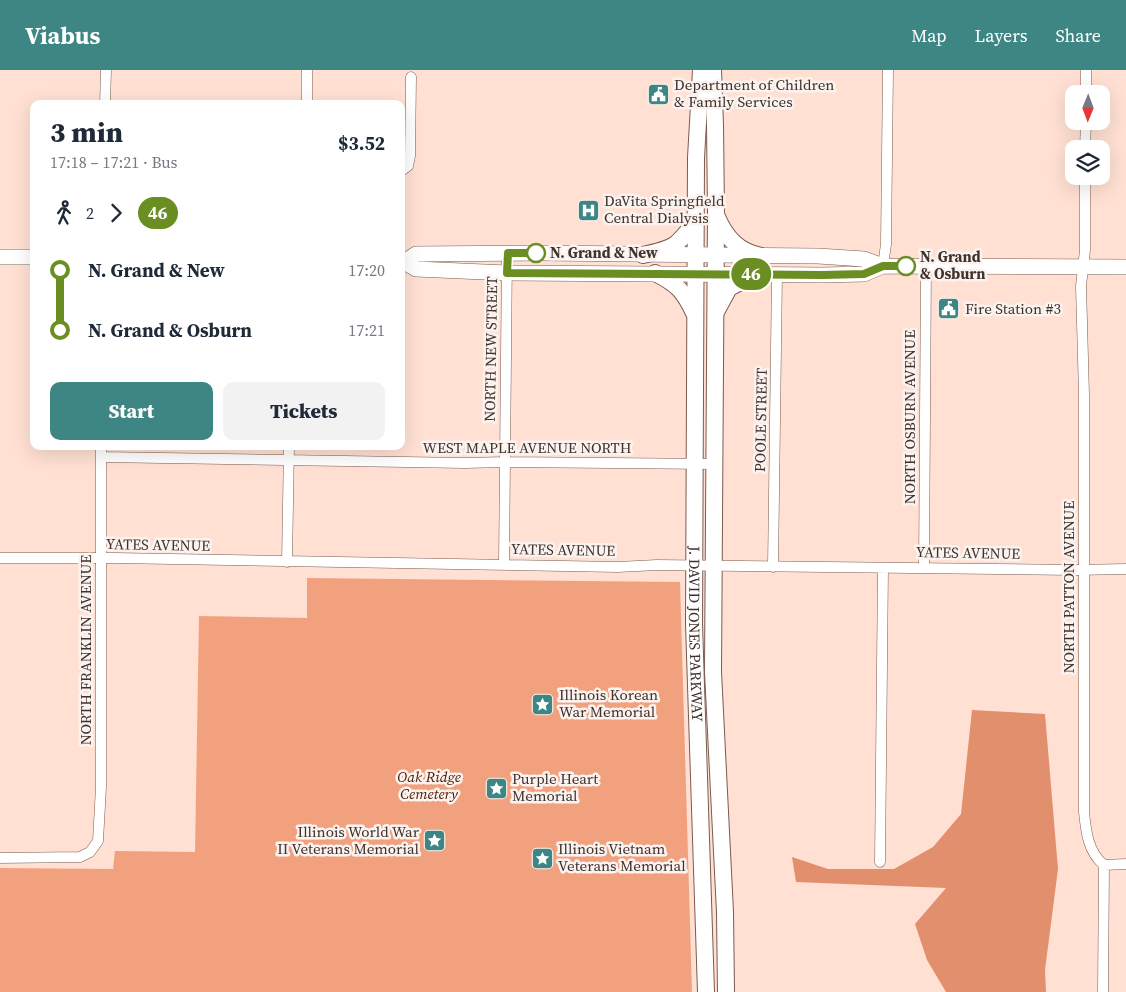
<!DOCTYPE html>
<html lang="en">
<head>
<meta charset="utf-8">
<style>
  :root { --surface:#fff; --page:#f2f2f3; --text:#1f2937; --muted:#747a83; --accent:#3d8684 }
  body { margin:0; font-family:"Source Serif 4",serif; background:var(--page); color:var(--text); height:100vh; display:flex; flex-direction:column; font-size:19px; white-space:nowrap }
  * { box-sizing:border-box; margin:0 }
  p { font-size:16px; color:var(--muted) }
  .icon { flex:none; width:28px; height:28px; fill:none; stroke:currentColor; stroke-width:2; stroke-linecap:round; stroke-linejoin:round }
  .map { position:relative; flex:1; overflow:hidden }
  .sheet { position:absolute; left:30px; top:30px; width:375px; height:350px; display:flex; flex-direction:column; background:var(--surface); border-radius:10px; box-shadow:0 5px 20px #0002 }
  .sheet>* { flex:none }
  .badge { padding:0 10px; border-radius:16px; font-size:18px; line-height:32px }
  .needle { width:32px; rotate:181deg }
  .fabs { position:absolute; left:1065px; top:15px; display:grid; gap:10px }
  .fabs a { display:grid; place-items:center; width:45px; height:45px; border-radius:10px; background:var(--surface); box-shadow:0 5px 20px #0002; font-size:25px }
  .map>.badge { position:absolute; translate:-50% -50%; box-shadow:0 0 0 2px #fff }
  .legs { display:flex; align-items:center; gap:8px; height:55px; padding:0 20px; font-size:16px }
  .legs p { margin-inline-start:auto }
  .head { display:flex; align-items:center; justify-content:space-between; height:85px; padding:0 20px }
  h1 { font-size:28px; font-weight:800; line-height:38px }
  .cta { display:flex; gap:10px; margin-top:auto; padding:10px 20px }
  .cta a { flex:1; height:58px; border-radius:10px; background:var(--accent); color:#fff; font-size:20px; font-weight:800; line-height:58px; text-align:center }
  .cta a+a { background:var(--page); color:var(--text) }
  ul { padding:0 20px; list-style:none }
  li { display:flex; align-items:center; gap:18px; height:60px; font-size:19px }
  li i { display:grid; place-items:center; width:8px; height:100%; margin:0 6px; background:currentColor }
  li i::after { content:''; width:12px; height:12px; margin:-6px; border:4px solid; border-radius:50%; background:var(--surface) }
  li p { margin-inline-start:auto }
  li:first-child i { background:linear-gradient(#0000 50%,currentColor 0) }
  li:last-child i { background:linear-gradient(currentColor 50%,#0000 0) }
  header { display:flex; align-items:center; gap:30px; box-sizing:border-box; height:70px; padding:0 25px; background:var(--accent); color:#fff }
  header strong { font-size:24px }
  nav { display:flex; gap:28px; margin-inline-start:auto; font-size:18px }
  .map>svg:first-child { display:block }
  .green { fill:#f2a17f }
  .forest { fill:#e28f6d }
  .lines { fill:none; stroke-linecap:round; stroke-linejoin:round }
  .minor-casing { stroke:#7c5b4e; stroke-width:11 }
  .secondary-casing { stroke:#7c5b4e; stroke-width:16 }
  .primary-casing { stroke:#7c5b4e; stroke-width:18 }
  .minor { stroke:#fff; stroke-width:10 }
  .secondary { stroke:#fff; stroke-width:15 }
  .primary { stroke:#fff; stroke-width:16 }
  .line-1-casing { stroke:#fff; stroke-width:11 }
  .line-1 { stroke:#6b8e23; stroke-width:8 }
  .stop-1-dot { fill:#fff; stroke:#6b8e23; stroke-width:2.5 }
  .labels { text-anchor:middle; stroke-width:5; stroke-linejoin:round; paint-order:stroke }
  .poi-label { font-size:15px; fill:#40312b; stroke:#fbf3f0; text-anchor:start }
  .stop-label { font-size:15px; font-weight:bold; fill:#40312b; stroke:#fbf3f0; text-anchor:start }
  .street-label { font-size:15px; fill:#40312b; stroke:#fbf3f0 }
  .park-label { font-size:15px; font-style:italic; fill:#4b1800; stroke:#fbf3f0 }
</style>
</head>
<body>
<header>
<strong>Viabus</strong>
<nav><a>Map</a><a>Layers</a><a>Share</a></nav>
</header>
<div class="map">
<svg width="1126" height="922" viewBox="0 0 1126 922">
  <rect width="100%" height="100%" fill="#ffe0d3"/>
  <path class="green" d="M 307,508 L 680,512 L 692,922 L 0,922 L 0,798 L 113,799 L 115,781 L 195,782 L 199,546 L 307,548 Z"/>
  <path class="forest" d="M 972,640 L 1045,644 L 1058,799 L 1045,900 L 1046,922 L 946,922 L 927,890 L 915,854 L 946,818 L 796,812 L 792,787 L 828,799 L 894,799 L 933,777 L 961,744 Z"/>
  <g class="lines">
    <defs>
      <path id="minor" d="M 1086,24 L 1086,0
        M 105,34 L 106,0
        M 307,34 L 307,0
        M 1085,79 L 1086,51
        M 401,101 L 408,96 L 410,86 L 411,7
        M 1085,106 L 1085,180 L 1081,216 L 1084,325 L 1084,742 C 1086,762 1088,782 1104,795 L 1103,922
        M 883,196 L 886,174 L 888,0
        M 101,387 L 465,393 L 505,392 L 713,394
        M 0,488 L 115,488 L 618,497 L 657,495 L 1074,500 L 1126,499
        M 287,492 L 289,376
        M 504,494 L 507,183
        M 773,497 L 777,205
        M 924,498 L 926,196
        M 0,788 L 80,787 L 90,782 L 98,771 L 101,717 L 101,376
        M 880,792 L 883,498
        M 1104,795 L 1126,794"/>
      <path id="secondary" d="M 0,187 L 34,187
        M 401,192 L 404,192 L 416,199 L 507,203 L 822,205 L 864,204 L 883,196
        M 404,192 L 416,184 L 544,183 L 818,186 L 864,189 L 883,196 L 1126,197"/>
      <g id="primary">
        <path id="s1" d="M 701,0 L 696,88 L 694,554 L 706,922"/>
        <path d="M 713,0 L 715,55 L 716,143 L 713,602 L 725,842 L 726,922"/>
        <path d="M 717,147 C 726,168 738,181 761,186"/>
        <path d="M 643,185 C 675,178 676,177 696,151"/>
        <path d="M 655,203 C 677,214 684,221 694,243"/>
        <path d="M 716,242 L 729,218 L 754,205"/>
      </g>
    </defs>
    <use href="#minor" class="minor-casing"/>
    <use href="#secondary" class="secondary-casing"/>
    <use href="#primary" class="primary-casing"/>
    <use href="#minor" class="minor"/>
    <use href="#secondary" class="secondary"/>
    <use href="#primary" class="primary"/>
  </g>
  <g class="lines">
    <defs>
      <path id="line-1" d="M 536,183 L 508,183 L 507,203 L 822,205 L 864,204 L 883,196 L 906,196"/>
    </defs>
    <use href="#line-1" class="line-1-casing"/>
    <use href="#line-1" class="line-1"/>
  </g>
  <defs>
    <symbol id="civic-square" viewBox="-11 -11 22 22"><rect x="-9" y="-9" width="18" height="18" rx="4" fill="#3d8684" stroke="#fbf3f0"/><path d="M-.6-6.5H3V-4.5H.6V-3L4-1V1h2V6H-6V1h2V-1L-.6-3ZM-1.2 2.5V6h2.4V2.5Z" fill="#fff"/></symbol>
    <symbol id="hospital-square" viewBox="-11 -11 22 22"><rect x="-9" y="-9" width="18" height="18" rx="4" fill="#3d8684" stroke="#fbf3f0"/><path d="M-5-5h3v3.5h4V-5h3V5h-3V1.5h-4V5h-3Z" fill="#fff"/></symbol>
    <symbol id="sight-square" viewBox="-11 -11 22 22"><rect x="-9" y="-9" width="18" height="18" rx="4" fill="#3d8684" stroke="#fbf3f0"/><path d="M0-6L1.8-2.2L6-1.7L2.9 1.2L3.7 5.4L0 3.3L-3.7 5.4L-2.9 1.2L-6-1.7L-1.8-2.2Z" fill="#fff"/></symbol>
  </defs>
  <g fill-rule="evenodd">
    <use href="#civic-square" x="646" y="12" width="25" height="25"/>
    <use href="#hospital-square" x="576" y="128" width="25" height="25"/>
    <use href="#civic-square" x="936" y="226" width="25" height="25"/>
    <use href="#sight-square" x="530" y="622" width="25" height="25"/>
    <use href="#sight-square" x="484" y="706" width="25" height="25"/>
    <use href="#sight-square" x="422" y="758" width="25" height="25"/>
    <use href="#sight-square" x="530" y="776" width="25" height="25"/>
  </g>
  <g class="stop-1-dot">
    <circle cx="536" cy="183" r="9"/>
    <circle cx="906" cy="196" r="9"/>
  </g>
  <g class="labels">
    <g class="poi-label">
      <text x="674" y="20">Department of Children<tspan x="674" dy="17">&amp; Family Services</tspan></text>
      <text x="604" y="136">DaVita Springfield<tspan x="604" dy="17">Central Dialysis</tspan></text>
      <text x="965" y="244">Fire Station #3</text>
      <text x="559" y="630">Illinois Korean<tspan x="559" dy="17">War Memorial</tspan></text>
      <text x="512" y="714">Purple Heart<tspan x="512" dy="17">Memorial</tspan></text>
      <text x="419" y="767" text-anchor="end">Illinois World War<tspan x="419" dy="17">II Veterans Memorial</tspan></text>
      <text x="558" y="784">Illinois Vietnam<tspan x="558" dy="17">Veterans Memorial</tspan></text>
    </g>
    <g class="stop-label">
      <text x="550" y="188">N. Grand &amp; New</text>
      <text x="920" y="192">N. Grand<tspan x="920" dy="17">&amp; Osburn</tspan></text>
    </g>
    <g class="street-label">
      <text transform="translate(491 279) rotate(-89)" y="5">NORTH NEW STREET</text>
      <text transform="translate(910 347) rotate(-90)" y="5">NORTH OSBURN AVENUE</text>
      <text transform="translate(761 350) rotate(-89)" y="5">POOLE STREET</text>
      <text x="527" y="383">WEST MAPLE AVENUE NORTH</text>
      <text transform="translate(158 475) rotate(1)" y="5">YATES AVENUE</text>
      <text transform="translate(563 480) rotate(1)" y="5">YATES AVENUE</text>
      <text transform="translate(968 483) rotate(1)" y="5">YATES AVENUE</text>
      <text transform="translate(1069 517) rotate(-90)" y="5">NORTH PATTON AVENUE</text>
      <text dy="5" stroke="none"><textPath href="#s1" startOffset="564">J. DAVID JONES PARKWAY</textPath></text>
      <text transform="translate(86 580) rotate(-90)" y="5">NORTH FRANKLIN AVENUE</text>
    </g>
    <g class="park-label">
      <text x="429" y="712">Oak Ridge<tspan x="429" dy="17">Cemetery</tspan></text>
    </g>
  </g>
</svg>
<div class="fabs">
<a><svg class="needle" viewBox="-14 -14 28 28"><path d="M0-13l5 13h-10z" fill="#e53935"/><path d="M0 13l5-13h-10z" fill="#747a83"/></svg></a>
<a><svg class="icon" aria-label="layers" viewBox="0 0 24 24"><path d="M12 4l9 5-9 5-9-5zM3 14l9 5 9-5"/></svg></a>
</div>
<b class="badge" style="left:751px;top:204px;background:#6b8e23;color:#fff">46</b>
<section class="sheet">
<div class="head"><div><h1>3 min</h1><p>17:18 – 17:21 · Bus</p></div><b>$3.52</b></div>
<div class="legs"><svg class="icon" aria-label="walk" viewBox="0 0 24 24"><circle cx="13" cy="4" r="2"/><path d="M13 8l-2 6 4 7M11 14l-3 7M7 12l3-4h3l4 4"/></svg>2<svg class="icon" aria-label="forward" viewBox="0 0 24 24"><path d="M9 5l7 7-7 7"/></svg><b class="badge" style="background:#6b8e23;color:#fff">46</b></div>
<ul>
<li><i style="color:#6b8e23"></i><b>N. Grand &amp; New</b><p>17:20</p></li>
<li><i style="color:#6b8e23"></i><b>N. Grand &amp; Osburn</b><p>17:21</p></li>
</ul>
<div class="cta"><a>Start</a><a>Tickets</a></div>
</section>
</div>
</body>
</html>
